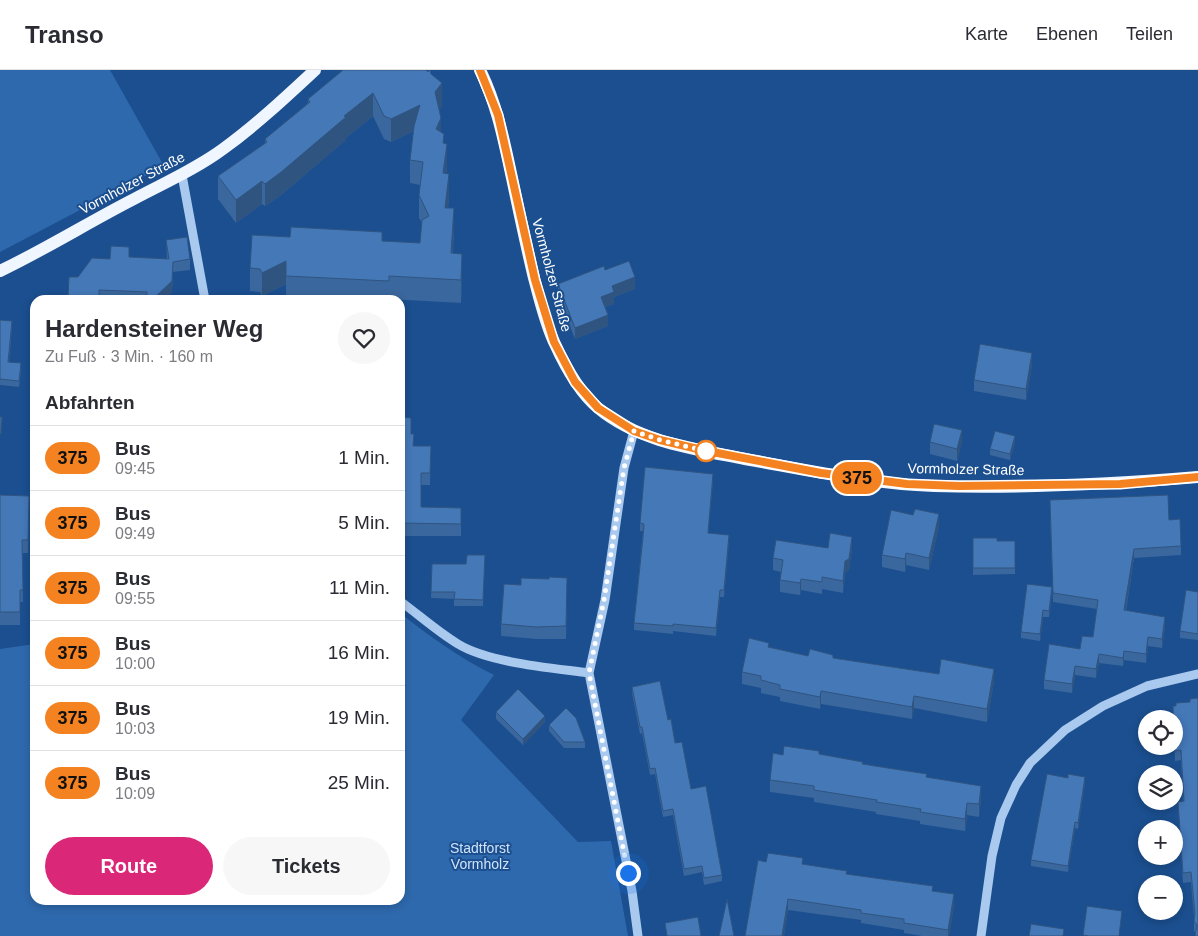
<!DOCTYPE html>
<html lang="de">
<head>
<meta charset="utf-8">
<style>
  :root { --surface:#fff; --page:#f7f7f7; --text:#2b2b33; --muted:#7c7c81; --line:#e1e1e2; --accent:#db2777 }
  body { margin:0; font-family:Helvetica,sans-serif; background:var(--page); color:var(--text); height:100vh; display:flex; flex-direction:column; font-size:19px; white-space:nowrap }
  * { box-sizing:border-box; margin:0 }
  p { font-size:16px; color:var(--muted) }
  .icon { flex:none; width:28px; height:28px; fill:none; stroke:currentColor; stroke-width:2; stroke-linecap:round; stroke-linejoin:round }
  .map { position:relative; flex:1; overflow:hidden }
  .side { position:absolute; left:30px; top:225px; width:375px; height:610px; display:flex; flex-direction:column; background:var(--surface); border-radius:15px; box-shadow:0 2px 8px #0003 }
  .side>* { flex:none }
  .badge { padding:0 10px; border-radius:16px; font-size:18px; line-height:32px }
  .fabs { position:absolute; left:1138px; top:640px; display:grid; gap:10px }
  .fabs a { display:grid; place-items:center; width:45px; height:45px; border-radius:50%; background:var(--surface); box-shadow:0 2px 8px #0003; font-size:25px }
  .you { position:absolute; width:25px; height:25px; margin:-12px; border:4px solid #fff; border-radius:50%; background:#1a73e8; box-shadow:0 0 0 8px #1a73e833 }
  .map>.badge { position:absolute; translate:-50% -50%; box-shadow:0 0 0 2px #fff }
  h2 { padding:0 15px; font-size:19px; line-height:45px }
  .round { display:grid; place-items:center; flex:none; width:52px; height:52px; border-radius:26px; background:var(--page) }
  .overview { display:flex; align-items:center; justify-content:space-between; height:85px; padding:0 15px }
  h1 { font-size:24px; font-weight:700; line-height:38px }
  .cta { display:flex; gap:10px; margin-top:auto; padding:10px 15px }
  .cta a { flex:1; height:58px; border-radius:30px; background:var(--accent); color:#fff; font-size:20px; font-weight:700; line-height:58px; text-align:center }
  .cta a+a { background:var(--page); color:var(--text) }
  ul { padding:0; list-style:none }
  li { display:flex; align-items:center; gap:15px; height:65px; padding:0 15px; border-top:1px solid var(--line) }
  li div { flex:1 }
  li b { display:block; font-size:19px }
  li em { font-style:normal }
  li .badge { min-width:55px; font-weight:700; text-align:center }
  header { display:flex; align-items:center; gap:30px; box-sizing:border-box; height:70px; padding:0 25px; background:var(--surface); border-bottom:1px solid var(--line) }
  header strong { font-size:24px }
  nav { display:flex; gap:28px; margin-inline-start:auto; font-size:18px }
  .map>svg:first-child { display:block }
  .green { fill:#2e69ad }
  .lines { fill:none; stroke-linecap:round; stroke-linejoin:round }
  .minor { stroke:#a9c9ee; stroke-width:9 }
  .major { stroke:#f0f6ff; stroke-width:12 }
  .wall { fill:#3a679d }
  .shaded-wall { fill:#305480 }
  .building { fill:#4478b7; stroke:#305480 }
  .line-casing { stroke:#fff; stroke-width:11 }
  .line { stroke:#f58220; stroke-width:8 }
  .walk { stroke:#fff; stroke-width:5; stroke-dasharray:0 9 }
  .stop-dot { fill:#fff; stroke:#f58220; stroke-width:2.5 }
  .labels { text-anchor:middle; stroke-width:4; stroke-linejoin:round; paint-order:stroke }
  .street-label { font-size:14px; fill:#fff; stroke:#1b4f8f }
  .park-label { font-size:14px; fill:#cfe3fa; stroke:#1b4f8f }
</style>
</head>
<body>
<header>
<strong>Transo</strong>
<nav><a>Karte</a><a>Ebenen</a><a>Teilen</a></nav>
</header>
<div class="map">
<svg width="1198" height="866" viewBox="0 0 1198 866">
  <rect width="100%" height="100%" fill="#1b4f8f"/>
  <path class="green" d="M 0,0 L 110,0 L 164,96 L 0,182 Z
    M 400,543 C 429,566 460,588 494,605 L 461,650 L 578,772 L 611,771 L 628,866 L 0,866 L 0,579 L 35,574 L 35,830 L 400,830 Z"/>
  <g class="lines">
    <path class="minor" d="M 182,105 L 205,230
      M 634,361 L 624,398 L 605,530 L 589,603 L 632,821 L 638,866
      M 400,531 C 419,545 438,562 458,574 C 489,593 553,598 589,603
      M 981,866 L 992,786 L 1001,748 L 1016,715 L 1030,693 L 1065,660 L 1103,636 L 1147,616 L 1198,604"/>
    <path class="major" d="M 480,0 C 497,34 504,71 512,108 C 519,141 526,175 534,208 C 540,230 545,253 555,274 C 565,296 579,322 598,338 C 639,372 694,379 745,389 C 807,400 870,414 934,416 C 1022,419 1110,414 1198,407
      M 0,201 C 46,179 89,152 134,129 C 164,113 196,99 223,79 C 256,55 286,27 315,0"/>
  </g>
  <path class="wall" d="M 431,4 L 442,36 L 439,40 L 441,63 L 444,73 L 447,97 L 446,104 L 449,127 L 448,138 L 454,161 L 453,183 L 462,207 L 461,233 L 389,229 L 389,230 L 308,230 L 286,229 L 286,214 L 262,226 L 260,222 L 250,221 L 250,198 L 382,171 L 420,173 L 422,153 L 419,148 L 419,125 L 420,115 L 410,113 L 410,90 L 414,61 L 391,72 L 384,69 L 373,46 L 346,68 L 346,70 L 280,126 L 265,136 L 262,134 L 236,153 L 218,129 L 218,106 L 265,73 L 265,69 L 308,33 L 308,29 Z
    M 166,170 L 190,189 L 190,200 L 173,202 L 172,222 L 163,230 L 68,230 L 69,207 L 78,207 L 129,187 L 167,189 Z
    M 605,200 L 635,219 L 614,227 L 614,234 L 605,237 L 608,256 L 575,269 L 558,226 L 558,214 Z
    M 0,250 L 12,257 L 9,292 L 21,299 L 19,317 L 0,315 Z
    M 1032,295 L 1026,330 L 974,321 L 974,310 Z
    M 400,347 L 411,364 L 413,376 L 431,376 L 430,415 L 421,415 L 421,437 L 461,438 L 461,466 L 400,466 Z
    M 930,372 L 962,372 L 957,391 L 930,384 Z
    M 1015,373 L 1010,390 L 990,385 L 990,379 Z
    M 713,411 L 708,463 L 729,472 L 724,527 L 720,527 L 716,566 L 673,561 L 673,564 L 634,560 L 634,553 L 643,461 L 640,461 L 640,453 Z
    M 0,425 L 29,426 L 28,483 L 22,483 L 23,532 L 20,532 L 20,555 L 0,555 Z
    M 1050,439 L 1169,450 L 1181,476 L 1181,485 L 1134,488 L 1126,541 L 1165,556 L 1162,578 L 1148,576 L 1146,593 L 1124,590 L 1123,596 L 1099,593 L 1096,608 L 1075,605 L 1072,623 L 1044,619 L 1044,610 L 1093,567 L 1097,539 L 1053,532 Z
    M 913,445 L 939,456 L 929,500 L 906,495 L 905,502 L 882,497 L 882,485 Z
    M 973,468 L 997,471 L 1015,471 L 1015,504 L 973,505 Z
    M 828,478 L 852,479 L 849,500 L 845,503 L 843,523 L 822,519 L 822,524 L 801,520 L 800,525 L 780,522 L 780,510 L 781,502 L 773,500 L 773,488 Z
    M 485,485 L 483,536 L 454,536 L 454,529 L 431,528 L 432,494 L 466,494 Z
    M 567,520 L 566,569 L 536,569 L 501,566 L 501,554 Z
    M 1198,522 L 1198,570 L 1180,568 L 1180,561 Z
    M 1052,523 L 1049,547 L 1043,547 L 1040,571 L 1021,568 L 1021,562 Z
    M 769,577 L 808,586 L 833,588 L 939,604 L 994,611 L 987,652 L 914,638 L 912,649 L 821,634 L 820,639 L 780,631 L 780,627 L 761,623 L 761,618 L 742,614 L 742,602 Z
    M 632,617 L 668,650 L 691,719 L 722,805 L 722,811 L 704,815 L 702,802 L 684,806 L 673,745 L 663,747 L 655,704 L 650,705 L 642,663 L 640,664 L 632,623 Z
    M 1176,633 L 1198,866 L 1194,861 L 1194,847 L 1191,812 L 1183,813 L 1178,732 L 1183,731 L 1181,690 L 1175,691 L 1173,636 L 1176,636 Z
    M 496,642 L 545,652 L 523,675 L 496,649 Z
    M 549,655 L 585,672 L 585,678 L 564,678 L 549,661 Z
    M 819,684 L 927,707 L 981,728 L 979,747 L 967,745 L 965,761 L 920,754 L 920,751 L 876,744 L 876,742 L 814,732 L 814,728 L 770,722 L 770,710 L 783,685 Z
    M 1085,713 L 1078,759 L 1075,758 L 1068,802 L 1031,796 L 1031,790 Z
    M 766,792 L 803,794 L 847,804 L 933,821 L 954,835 L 949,866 L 922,866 L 904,863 L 904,860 L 861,853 L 861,850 L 788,840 L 784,866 L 745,866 Z"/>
  <path class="shaded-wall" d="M 442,13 L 442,36 L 435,45 L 435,22 Z
    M 373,23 L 373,46 L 346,68 L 346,70 L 280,126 L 265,136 L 265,114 L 344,46 Z
    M 420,35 L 420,58 L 391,72 L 391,49 Z
    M 441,48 L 441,71 L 436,59 Z
    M 447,74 L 447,97 L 443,126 L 443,103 Z
    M 449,104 L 449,127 L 445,161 L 445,138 Z
    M 262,111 L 262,134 L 236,153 L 236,130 Z
    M 454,138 L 454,161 L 451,206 L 451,183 Z
    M 462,184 L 462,207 L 461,233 L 461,210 Z
    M 286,191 L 286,214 L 262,226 L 262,203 Z
    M 173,192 L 172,222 L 163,230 L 152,230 Z
    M 635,207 L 635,219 L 614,227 L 614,234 L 601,238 L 601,227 L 612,216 Z
    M 608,245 L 608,256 L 575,269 L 575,258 Z
    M 1032,283 L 1032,295 L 1026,330 L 1026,319 Z
    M 962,360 L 962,372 L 957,391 L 957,379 Z
    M 1015,366 L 1015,373 L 1010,390 L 1010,384 Z
    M 713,404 L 713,411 L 708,470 L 708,463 Z
    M 939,444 L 939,456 L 929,500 L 929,488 Z
    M 729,465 L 729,472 L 724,527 L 724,520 Z
    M 852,467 L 852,479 L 849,500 L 845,503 L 843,523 L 843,511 L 845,491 Z
    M 1134,479 L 1134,488 L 1124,549 L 1124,540 Z
    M 906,483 L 906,495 L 905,502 L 905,489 Z
    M 801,509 L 801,520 L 800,525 L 800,513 Z
    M 1052,517 L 1052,523 L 1049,547 L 1049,541 Z
    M 720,520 L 720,527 L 716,566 L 716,558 Z
    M 1043,540 L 1043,547 L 1040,571 L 1040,564 Z
    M 1165,547 L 1165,556 L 1162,578 L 1162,569 Z
    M 1148,567 L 1148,576 L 1146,593 L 1146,584 Z
    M 1124,581 L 1124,590 L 1123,596 L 1123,588 Z
    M 1099,584 L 1099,593 L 1096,608 L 1096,599 Z
    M 1075,596 L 1075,605 L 1072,623 L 1072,614 Z
    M 994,599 L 994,611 L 987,652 L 987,639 Z
    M 821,621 L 821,634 L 820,639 L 820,627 Z
    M 914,626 L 914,638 L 912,649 L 912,637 Z
    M 545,646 L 545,652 L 523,675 L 523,669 Z
    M 1085,707 L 1085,713 L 1078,759 L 1078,753 Z
    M 981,716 L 981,728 L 979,747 L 979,734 Z
    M 967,733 L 967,745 L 965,761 L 965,749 Z
    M 1075,752 L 1075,758 L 1068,802 L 1068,796 Z
    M 954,824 L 954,835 L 949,866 L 948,866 L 948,860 Z
    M 788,829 L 788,840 L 784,866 L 782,866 Z"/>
  <path class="building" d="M 343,0 L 426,0 L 428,2 L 429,0 L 430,0 L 431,4 L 442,13 L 435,22 L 441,48 L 436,59 L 444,64 L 443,73 L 447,74 L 443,103 L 449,104 L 445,138 L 454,138 L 451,183 L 462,184 L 461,210 L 389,206 L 389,211 L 286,206 L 286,191 L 262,203 L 260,199 L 250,198 L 252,165 L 290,167 L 291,157 L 382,162 L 382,171 L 420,173 L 422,150 L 429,146 L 419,125 L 423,92 L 410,90 L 414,56 L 420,35 L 391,49 L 384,46 L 373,23 L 344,46 L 346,47 L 280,103 L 265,114 L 262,111 L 236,130 L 218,106 L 267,72 L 265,69 L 310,32 L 308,29 Z
    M 187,167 L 190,189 L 173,192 L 172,211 L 152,230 L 147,230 L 147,222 L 99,220 L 99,230 L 74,230 L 74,229 L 68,228 L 69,207 L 78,207 L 92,188 L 110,189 L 111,176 L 129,177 L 129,187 L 169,189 L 166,170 Z
    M 629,191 L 635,207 L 612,216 L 614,222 L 601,227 L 608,245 L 575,258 L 558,214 L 604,196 L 605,200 Z
    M 0,250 L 12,251 L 8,292 L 21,293 L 19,311 L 0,309 Z
    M 980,274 L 1032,283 L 1026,319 L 974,310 Z
    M 0,347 L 2,347 L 1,364 L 0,364 Z
    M 400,347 L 411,348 L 411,364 L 414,364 L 413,376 L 431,376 L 430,403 L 421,403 L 421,437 L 461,438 L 461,454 L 400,453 Z
    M 934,354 L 962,360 L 957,379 L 930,372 Z
    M 995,361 L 1015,366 L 1010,384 L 990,379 Z
    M 645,397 L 713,404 L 708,463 L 729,465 L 724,520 L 720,520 L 716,558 L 673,554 L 673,556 L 634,553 L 643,467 L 644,454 L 640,453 Z
    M 0,425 L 29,426 L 28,470 L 22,470 L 23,520 L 20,520 L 20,542 L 0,542 Z
    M 1168,425 L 1169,450 L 1180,449 L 1181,476 L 1134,479 L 1124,540 L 1165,547 L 1162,569 L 1148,567 L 1146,584 L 1124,581 L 1123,588 L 1099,584 L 1096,599 L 1075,596 L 1072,614 L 1044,610 L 1049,574 L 1080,579 L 1082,566 L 1093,567 L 1098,530 L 1053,523 L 1050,430 Z
    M 915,439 L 939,444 L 929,488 L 906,483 L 905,489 L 882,485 L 891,440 L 913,445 Z
    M 830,463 L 852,467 L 849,489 L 845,491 L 843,511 L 822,507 L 822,512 L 801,509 L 800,513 L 780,510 L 783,490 L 773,488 L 776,470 L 828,478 Z
    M 973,468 L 997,468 L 997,471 L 1015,471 L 1015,498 L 973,498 Z
    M 467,485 L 485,485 L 483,530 L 454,529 L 455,522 L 431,522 L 432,494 L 466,494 Z
    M 549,507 L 567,508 L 566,556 L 536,557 L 501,554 L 504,514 L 521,515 L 521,508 L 549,509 Z
    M 1027,514 L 1052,517 L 1049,541 L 1043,540 L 1040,564 L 1021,562 Z
    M 1186,520 L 1198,522 L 1198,564 L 1180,561 Z
    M 749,568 L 769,573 L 768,577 L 808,586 L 810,579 L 833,585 L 833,588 L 939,604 L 941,589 L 994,599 L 987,639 L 914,626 L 912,637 L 821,621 L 820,627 L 780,619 L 780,615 L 761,610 L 761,606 L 742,602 Z
    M 660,611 L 668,650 L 671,649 L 675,673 L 682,672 L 691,719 L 706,716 L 722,805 L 704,808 L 702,796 L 684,799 L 673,739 L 663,741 L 655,698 L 650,699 L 642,657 L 640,657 L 632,617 Z
    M 518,619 L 545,646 L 523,669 L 496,642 Z
    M 1198,628 L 1198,866 L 1195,866 L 1197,855 L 1194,851 L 1195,843 L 1191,802 L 1183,803 L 1178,732 L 1184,731 L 1181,680 L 1175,681 L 1173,636 L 1176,636 L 1176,633 L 1190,632 L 1190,629 Z
    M 566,638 L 576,648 L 585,672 L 564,672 L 549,655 Z
    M 784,676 L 819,681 L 819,684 L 863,692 L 862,694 L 927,704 L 926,707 L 981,716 L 979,734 L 967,733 L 965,749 L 920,742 L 921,739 L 876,732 L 877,730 L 814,720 L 814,716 L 770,710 L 773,683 L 783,685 Z
    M 1047,704 L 1068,708 L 1068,704 L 1085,707 L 1078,753 L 1075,752 L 1068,796 L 1031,790 Z
    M 768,783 L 803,788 L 802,794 L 847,801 L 846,804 L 933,816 L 932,821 L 954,824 L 948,860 L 904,853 L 904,849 L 861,843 L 861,840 L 788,829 L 782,866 L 745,866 L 758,790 L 766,792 Z
    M 727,829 L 734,866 L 719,866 Z
    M 1087,836 L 1122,841 L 1119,866 L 1089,866 L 1083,865 Z
    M 698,847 L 701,866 L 667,866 L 665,853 Z
    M 1031,854 L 1064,859 L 1063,866 L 1029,866 Z"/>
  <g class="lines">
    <defs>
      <path id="line" d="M 480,0 L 498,45 L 535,210 L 554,272 L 575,312 L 598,338 L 634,361 L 660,370 L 702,380 L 821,403 L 907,414 L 959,416 L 1120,414 L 1198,407"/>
    </defs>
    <use href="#line" class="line-casing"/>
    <use href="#line" class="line"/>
    <path class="walk" d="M 628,803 L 589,603 L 604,530 L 624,398 L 634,361 L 660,370 L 706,381"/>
  </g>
  <circle class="stop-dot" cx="706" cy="381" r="10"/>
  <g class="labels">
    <g class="street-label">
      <text transform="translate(132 113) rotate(-28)" y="5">Vormholzer Straße</text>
      <text transform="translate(552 205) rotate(75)" y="5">Vormholzer Straße</text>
      <text transform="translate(966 399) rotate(1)" y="5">Vormholzer Straße</text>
    </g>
    <g class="park-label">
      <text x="480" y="783">Stadtforst<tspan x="480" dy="16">Vormholz</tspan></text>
    </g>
  </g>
</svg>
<div class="fabs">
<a><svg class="icon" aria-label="locate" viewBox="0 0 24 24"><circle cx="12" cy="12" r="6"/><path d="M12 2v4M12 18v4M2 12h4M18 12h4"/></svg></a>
<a><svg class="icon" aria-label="layers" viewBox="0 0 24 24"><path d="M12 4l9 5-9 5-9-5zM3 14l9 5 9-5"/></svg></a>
<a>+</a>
<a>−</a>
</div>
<div class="you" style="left:628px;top:803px"></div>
<b class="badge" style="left:857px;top:408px;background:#f58220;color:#111">375</b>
<section class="side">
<div class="overview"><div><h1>Hardensteiner Weg</h1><p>Zu Fuß · 3 Min. · 160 m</p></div><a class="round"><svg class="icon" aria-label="heart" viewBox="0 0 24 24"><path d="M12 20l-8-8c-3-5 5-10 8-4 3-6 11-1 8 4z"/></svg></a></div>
<h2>Abfahrten</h2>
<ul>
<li><span class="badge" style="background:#f58220;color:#111">375</span><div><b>Bus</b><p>09:45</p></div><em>1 Min.</em></li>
<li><span class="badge" style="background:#f58220;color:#111">375</span><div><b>Bus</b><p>09:49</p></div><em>5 Min.</em></li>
<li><span class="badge" style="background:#f58220;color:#111">375</span><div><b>Bus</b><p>09:55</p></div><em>11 Min.</em></li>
<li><span class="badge" style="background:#f58220;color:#111">375</span><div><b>Bus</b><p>10:00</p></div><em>16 Min.</em></li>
<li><span class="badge" style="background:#f58220;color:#111">375</span><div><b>Bus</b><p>10:03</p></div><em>19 Min.</em></li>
<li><span class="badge" style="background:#f58220;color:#111">375</span><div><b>Bus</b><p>10:09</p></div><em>25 Min.</em></li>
</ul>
<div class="cta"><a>Route</a><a>Tickets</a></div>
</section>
</div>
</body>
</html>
